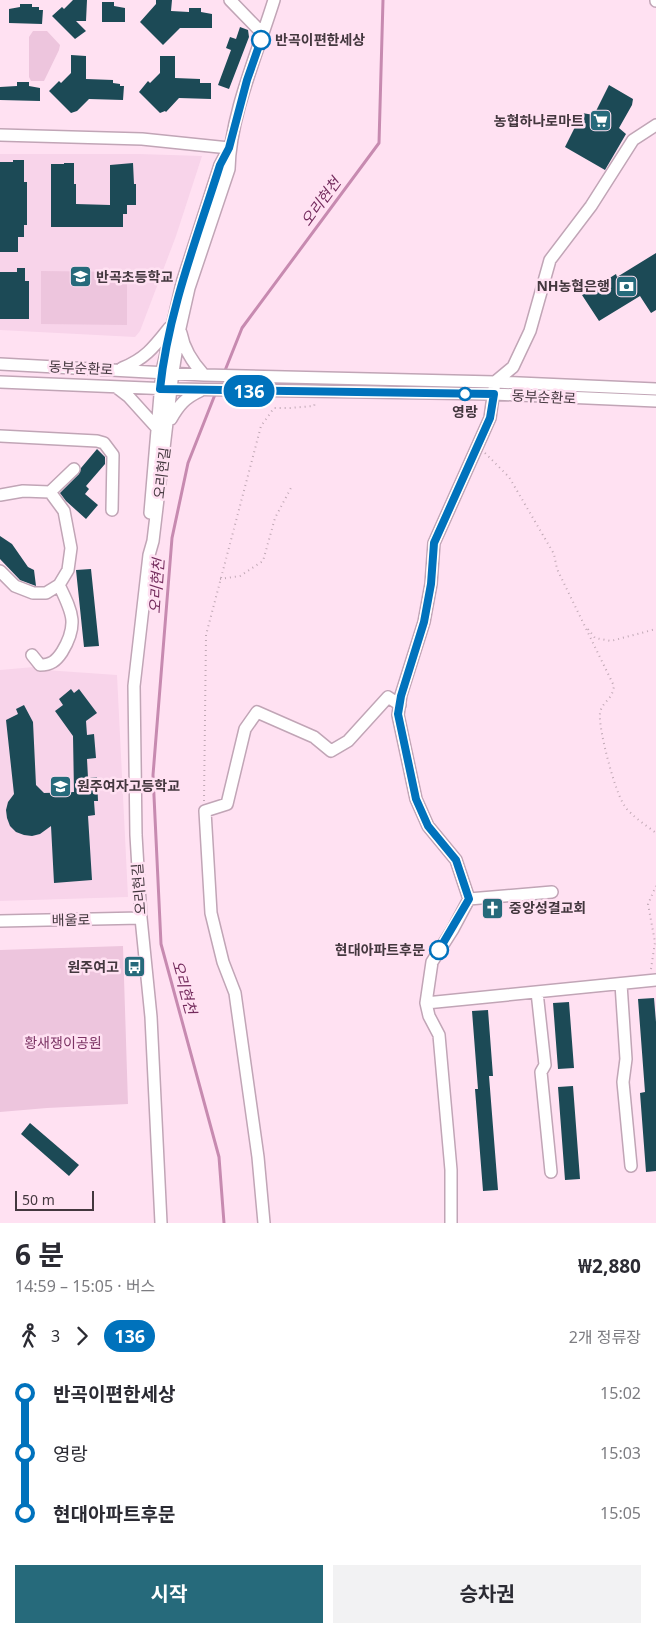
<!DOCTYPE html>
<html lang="ko">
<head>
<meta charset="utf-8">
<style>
  :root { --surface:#fff; --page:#f2f2f3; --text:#2b2b33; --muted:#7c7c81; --accent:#266a7b }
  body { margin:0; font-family:"Noto Sans","Noto Sans KR",sans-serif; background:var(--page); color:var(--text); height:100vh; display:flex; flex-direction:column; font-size:19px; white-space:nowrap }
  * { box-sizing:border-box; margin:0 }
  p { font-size:16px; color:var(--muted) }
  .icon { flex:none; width:28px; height:28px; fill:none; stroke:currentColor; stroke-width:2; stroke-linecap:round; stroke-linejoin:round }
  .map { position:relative; height:1223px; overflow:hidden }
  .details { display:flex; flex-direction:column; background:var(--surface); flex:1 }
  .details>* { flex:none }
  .badge { padding:0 10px; border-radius:16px; font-size:18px; line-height:32px }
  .scale { position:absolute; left:15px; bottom:12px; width:79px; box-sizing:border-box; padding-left:5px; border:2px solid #43373e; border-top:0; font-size:14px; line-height:18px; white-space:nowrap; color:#43373e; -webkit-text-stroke:4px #ffe1f2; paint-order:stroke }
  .map>.badge { position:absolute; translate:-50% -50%; box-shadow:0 0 0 2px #fff }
  .legs { display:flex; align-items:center; gap:8px; height:55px; padding:0 15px; font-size:16px }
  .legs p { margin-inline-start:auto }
  .summary { display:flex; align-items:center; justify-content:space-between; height:85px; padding:0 15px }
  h1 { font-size:28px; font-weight:700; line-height:38px }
  .primary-button { display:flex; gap:10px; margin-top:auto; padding:10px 15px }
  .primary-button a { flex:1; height:58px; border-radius:0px; background:var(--accent); color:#fff; font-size:20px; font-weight:700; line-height:58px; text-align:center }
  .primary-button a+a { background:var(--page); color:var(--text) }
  ul { padding:0 15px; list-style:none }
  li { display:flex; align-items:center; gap:18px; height:60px; font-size:19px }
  li i { display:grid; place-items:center; width:8px; height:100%; margin:0 6px; background:currentColor }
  li i::after { content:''; width:12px; height:12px; margin:-6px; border:4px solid; border-radius:50%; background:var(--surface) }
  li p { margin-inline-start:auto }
  li:first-child i { background:linear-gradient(#0000 50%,currentColor 0) }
  li:last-child i { background:linear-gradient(currentColor 50%,#0000 0) }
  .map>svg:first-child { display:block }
  .built { fill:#f8d4ea }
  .green { fill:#edc5dd }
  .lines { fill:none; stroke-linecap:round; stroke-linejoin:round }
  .stream { stroke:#c78ab0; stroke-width:3 }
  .building { fill:#1c4a56 }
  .minor-casing { stroke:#c1a5b6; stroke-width:14 }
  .path { stroke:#c0a8b5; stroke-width:2; stroke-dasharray:1 4; stroke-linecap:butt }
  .minor { stroke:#fff; stroke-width:11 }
  .line-1-casing { stroke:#fff; stroke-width:11 }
  .line-1 { stroke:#0072bc; stroke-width:8 }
  .stop-1-dot { fill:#fff; stroke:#0072bc; stroke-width:2.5 }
  .labels { text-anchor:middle; stroke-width:5; stroke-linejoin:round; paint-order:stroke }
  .stop-label { font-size:14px; font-weight:bold; fill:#43373e; stroke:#ffe1f2; text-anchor:start }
  .poi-label { font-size:14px; font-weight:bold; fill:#43373e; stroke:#ffe1f2; text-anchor:end }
  .street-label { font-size:14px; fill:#43373e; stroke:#ffe1f2 }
  .park-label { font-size:14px; fill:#7c3364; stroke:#ffe1f2 }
  .water-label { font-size:15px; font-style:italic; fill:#742c5d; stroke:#ffe1f2 }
</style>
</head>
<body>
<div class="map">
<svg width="656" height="1223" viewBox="0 0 656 1223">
  <rect width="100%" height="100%" fill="#ffe1f2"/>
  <path class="built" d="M 0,154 L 140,154 L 202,156 L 176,236 L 140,331 L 135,337 L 0,330 Z
    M 34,667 L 45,670 L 117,675 L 128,897 L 0,901 L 0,670 Z"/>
  <path class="green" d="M 33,31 L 47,31 L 60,45 L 59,50 L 44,81 L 31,81 L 29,77 L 29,37 Z
    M 41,271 L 127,272 L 127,325 L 41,324 Z
    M 123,946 L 128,1104 L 47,1108 L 0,1112 L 0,950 Z"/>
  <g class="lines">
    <path class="stream" d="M 224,373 L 242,328 L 379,143 L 383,0
      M 216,392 L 188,463 L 172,538 L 153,775 L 161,944 L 219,1157 L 224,1223"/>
  </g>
  <path class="building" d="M 73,0 L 87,0 L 86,21 L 76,21 L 86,31 L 75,39 L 52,16 L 62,7 L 64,9 Z
    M 156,0 L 172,0 L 171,11 L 189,12 L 189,8 L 201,8 L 201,12 L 212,14 L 212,28 L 180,28 L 163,45 L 140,22 L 156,4 Z
    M 102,2 L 114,2 L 114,6 L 125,8 L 125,22 L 102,22 Z
    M 20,4 L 32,4 L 32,7 L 39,7 L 39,10 L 43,10 L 42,24 L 9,23 L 9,9 L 20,7 Z
    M 240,27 L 248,30 L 249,37 L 229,89 L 218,85 L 231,50 L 226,48 L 230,37 L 236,39 Z
    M 71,55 L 86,56 L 86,79 L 113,80 L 113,83 L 120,84 L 120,86 L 124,86 L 123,100 L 89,99 L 77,111 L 71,113 L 49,91 L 59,81 L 61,83 L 71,73 Z
    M 160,56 L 175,56 L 175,78 L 200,79 L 200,83 L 211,83 L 211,99 L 179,98 L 166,112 L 165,111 L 160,113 L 139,92 L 148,81 L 150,83 L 160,73 Z
    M 17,82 L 29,82 L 29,86 L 40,88 L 40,101 L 0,100 L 0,87 L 17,86 Z
    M 609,85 L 633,99 L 632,105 L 619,128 L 626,134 L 605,170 L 565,147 L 582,113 L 594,115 Z
    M 13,160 L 24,160 L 24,182 L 27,182 L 27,225 L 24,225 L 24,237 L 18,237 L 18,252 L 0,252 L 0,162 L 13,162 Z
    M 64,163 L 74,163 L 74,184 L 76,184 L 76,204 L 110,205 L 110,165 L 133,163 L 134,184 L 136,184 L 136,205 L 127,205 L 127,214 L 123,214 L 123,227 L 51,227 L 51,164 L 64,164 Z
    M 656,253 L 656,310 L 651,313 L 640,296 L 599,321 L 582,295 L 616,274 L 617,277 Z
    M 17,268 L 25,268 L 25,281 L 29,281 L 29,319 L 0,319 L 0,272 L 17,272 Z
    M 97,449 L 105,457 L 105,464 L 86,486 L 89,489 L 85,494 L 98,505 L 86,519 L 66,501 L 60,493 L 79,474 L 81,468 Z
    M 0,536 L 12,544 L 28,567 L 34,570 L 36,586 L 20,580 L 0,559 Z
    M 91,569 L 99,646 L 84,647 L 76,570 Z
    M 71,689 L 74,693 L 79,689 L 97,713 L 86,721 L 87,735 L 94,734 L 96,758 L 87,759 L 88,778 L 97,777 L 98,801 L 94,801 L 95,815 L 88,816 L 92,880 L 54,883 L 51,826 L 40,834 L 32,836 L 24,835 L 16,832 L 10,826 L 7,818 L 6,810 L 8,802 L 14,794 L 6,720 L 18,714 L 16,709 L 24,705 L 33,722 L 36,785 L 44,793 L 74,792 L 73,736 L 55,711 L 63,705 L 59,699 Z
    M 654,998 L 656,1022 L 656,1171 L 646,1172 L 640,1093 L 645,1092 L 638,999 Z
    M 569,1002 L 574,1068 L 558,1069 L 553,1003 Z
    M 488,1010 L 493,1076 L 489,1076 L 498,1190 L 483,1191 L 475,1089 L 478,1089 L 472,1011 Z
    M 573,1086 L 580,1179 L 565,1180 L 558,1087 Z
    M 30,1123 L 79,1165 L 69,1176 L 21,1134 Z"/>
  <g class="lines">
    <defs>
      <path id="minor" d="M 230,0 L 263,34
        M 656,0 L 656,1
        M 0,135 L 142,139 L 229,148
        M 181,333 C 184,350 193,363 204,375
        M 0,364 L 204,375 L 495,382 L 656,389
        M 122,368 C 145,359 154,347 169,328
        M 0,382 L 171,389 L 494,394 L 656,401
        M 116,387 L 129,397 L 157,428
        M 171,419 C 179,405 185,398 200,391
        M 0,436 L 97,441 L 104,443 L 113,455 L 112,510
        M 0,495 L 23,491 L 50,492 L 74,469
        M 150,513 L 162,371 L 182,283 L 220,165 L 228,150
        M 0,571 L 15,586 L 33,593 L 46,593 L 59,585 L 68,570 L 71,548 L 64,511 L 50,492
        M 32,655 L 40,665 C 51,665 56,661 62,652 C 79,624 72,612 59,585
        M 469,899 L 552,892
        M 0,921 L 141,918
        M 621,984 L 626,1059 L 623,1082 L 631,1166
        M 537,992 L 545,1065 L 541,1072 L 551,1172
        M 426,1003 L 656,980
        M 161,1223 L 151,1017 L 141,918 L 136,835 L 134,686 L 149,555 L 153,541 L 173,372 L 180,328 L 189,288 L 229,169 C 230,115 258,52 274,0
        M 264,1223 L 258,1157 L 235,993 L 223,962 L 211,913 L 205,811 L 227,804 L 245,729 L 257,712 L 314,737 L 331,751 L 348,741 L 388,697 L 400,705
        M 451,1223 L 451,1170 L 439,1035 L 429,1016 L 426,1003 L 432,962 L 453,929 L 469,899 L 456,860 L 428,826 L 416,799 L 398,715 L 401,695 L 424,622 L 431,584 L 434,543 L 490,418 L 495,382 L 513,367 L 530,331 L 550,260 L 591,206 L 633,140 L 656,125"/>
    </defs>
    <use href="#minor" class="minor-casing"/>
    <path class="path" d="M 485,453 L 509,477 L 554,554 L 557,569 L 614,686 C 612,701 602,701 600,713 C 598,728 615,792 624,805 C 631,816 646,825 656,833
      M 220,579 L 240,576 L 263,561 L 275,518 L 292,486
      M 588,629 L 595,638 L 611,641 L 656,629
      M 204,801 L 206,635 L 261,426 L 274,408 L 290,408 L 314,406 L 315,403
      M 651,969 L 655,942 L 648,904 L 656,886"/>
    <use href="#minor" class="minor"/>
  </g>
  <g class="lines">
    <defs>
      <path id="line-1" d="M 261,40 L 247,80 L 229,148 L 220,165 C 197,238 168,312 160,389 L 494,394 L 490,418 L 434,543 L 431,584 L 424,622 L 401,696 L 398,714 L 416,799 L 428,826 L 456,860 L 469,899 L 439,950"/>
    </defs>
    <use href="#line-1" class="line-1-casing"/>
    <use href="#line-1" class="line-1"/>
  </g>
  <defs>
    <symbol id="supermarket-square" viewBox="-11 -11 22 22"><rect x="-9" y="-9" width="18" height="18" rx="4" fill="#266a7b" stroke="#ffe1f2"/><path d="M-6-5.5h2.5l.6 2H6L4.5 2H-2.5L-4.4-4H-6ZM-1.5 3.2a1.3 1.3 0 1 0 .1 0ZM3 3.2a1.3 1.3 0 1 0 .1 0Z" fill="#fff"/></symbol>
    <symbol id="school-square" viewBox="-11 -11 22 22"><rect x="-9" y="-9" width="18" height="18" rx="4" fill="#266a7b" stroke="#ffe1f2"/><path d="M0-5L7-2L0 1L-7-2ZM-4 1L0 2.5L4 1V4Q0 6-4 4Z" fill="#fff"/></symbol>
    <symbol id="bank-square" viewBox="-11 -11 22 22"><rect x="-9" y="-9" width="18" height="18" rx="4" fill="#266a7b" stroke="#ffe1f2"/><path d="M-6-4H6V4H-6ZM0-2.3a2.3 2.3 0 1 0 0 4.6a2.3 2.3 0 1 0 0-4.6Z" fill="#fff"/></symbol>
    <symbol id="church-square" viewBox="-11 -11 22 22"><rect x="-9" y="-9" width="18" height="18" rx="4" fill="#266a7b" stroke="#ffe1f2"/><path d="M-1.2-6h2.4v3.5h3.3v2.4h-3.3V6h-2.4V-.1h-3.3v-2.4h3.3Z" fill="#fff"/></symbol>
    <symbol id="bus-square" viewBox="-11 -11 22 22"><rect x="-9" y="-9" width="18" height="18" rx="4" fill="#266a7b" stroke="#ffe1f2"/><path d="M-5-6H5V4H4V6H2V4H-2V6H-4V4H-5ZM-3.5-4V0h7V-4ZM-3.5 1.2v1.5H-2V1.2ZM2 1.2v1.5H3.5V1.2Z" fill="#fff"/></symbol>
  </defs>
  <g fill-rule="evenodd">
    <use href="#supermarket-square" x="588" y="108" width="25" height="25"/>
    <use href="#school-square" x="68" y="264" width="25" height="25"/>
    <use href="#bank-square" x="614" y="274" width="25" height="25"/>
    <use href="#school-square" x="48" y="774" width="25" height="25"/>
    <use href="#church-square" x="480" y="896" width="25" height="25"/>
    <use href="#bus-square" x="122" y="954" width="25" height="25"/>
  </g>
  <g class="stop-1-dot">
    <circle cx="261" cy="40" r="9"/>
    <circle cx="465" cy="394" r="6"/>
    <circle cx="439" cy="950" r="9"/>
  </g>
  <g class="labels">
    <g class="stop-label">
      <text x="275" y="45">반곡이편한세상</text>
      <text x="465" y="417" text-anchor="middle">영랑</text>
      <text x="425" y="955" text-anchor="end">현대아파트후문</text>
    </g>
    <g class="poi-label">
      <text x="584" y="126">농협하나로마트</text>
      <text x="96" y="282" text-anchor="start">반곡초등학교</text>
      <text x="610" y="291">NH농협은행</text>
      <text x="77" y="791" text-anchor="start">원주여자고등학교</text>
      <text x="509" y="913" text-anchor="start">중앙성결교회</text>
      <text x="119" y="972">원주여고</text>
    </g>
    <g class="street-label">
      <text transform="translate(81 368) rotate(3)" y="5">동부순환로</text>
      <text transform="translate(544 397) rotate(3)" y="5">동부순환로</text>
      <text transform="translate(162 473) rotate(-83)" y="5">오리현길</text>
      <text transform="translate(139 889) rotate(-94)" y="5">오리현길</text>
      <text transform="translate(71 920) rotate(-1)" y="5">배울로</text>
    </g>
    <g class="park-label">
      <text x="63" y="1048">황새쟁이공원</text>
    </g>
    <g class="water-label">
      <text transform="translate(321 202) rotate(-54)" y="5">오리현천</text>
      <text transform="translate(157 586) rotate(-86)" y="5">오리현천</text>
      <text transform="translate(184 987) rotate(75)" y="5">오리현천</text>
    </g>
  </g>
</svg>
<div class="scale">50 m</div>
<b class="badge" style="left:249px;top:391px;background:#0072bc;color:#fff">136</b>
</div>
<section class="details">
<div class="summary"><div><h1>6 분</h1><p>14:59 – 15:05 · 버스</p></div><b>₩2,880</b></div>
<div class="legs"><svg class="icon" aria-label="walk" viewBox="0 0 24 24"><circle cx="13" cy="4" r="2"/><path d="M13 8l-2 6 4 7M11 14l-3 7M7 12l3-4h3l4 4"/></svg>3<svg class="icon" aria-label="forward" viewBox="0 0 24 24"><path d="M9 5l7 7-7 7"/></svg><b class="badge" style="background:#0072bc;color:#fff">136</b><p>2개 정류장</p></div>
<ul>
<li><i style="color:#0072bc"></i><b>반곡이편한세상</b><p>15:02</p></li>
<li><i style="color:#0072bc"></i><span>영랑</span><p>15:03</p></li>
<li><i style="color:#0072bc"></i><b>현대아파트후문</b><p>15:05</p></li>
</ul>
<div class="primary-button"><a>시작</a><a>승차권</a></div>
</section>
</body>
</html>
